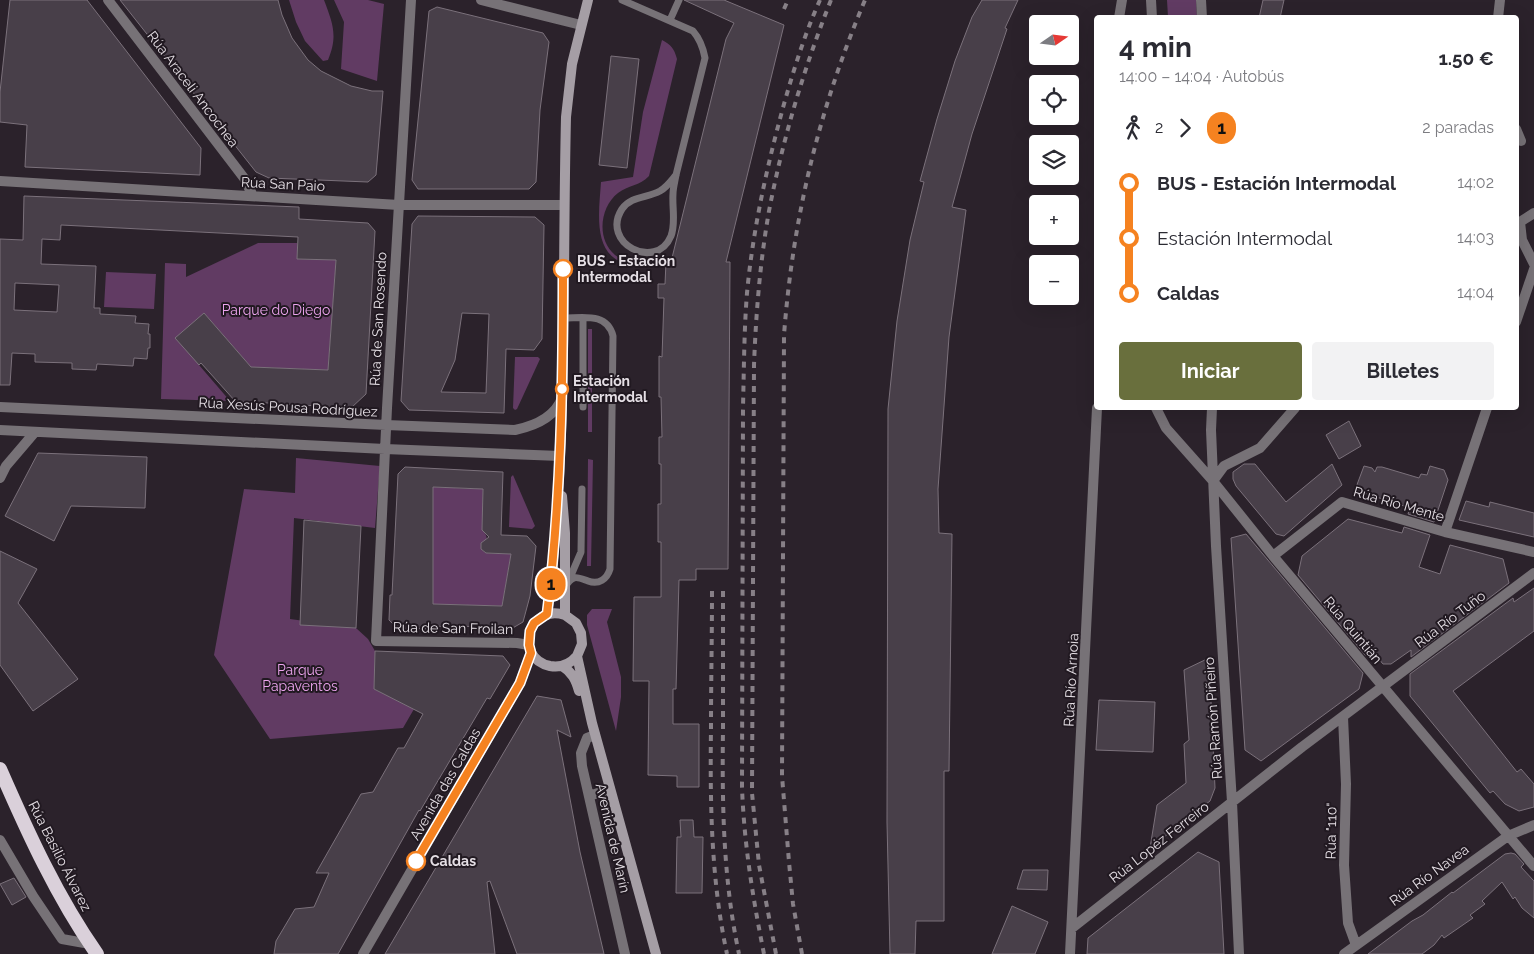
<!DOCTYPE html>
<html lang="es">
<head>
<meta charset="utf-8">
<style>
  :root { --surface:#fff; --page:#f2f2f3; --text:#2b2b33; --muted:#7c7c81; --accent:#696f3d }
  body { margin:0; font-family:Raleway,sans-serif; background:var(--page); color:var(--text); height:100vh; display:flex; flex-direction:column; font-size:19px; white-space:nowrap }
  * { box-sizing:border-box; margin:0 }
  p { font-size:16px; color:var(--muted) }
  .icon { flex:none; width:28px; height:28px; fill:none; stroke:currentColor; stroke-width:2; stroke-linecap:round; stroke-linejoin:round }
  .map { position:relative; flex:1; overflow:hidden }
  .panel { position:absolute; left:1094px; top:15px; width:425px; height:395px; display:flex; flex-direction:column; background:var(--surface); border-radius:5px; box-shadow:0 5px 20px #0002 }
  .panel>* { flex:none }
  .badge { padding:0 10px; border-radius:16px; font-size:18px; line-height:32px }
  .needle { width:32px; rotate:76deg }
  .tools { position:absolute; left:1029px; top:15px; display:grid; gap:10px }
  .tools a { display:grid; place-items:center; width:50px; height:50px; border-radius:5px; background:var(--surface); box-shadow:0 5px 20px #0002; font-size:25px }
  .map>.badge { position:absolute; translate:-50% -50%; box-shadow:0 0 0 2px #fff }
  .legs { display:flex; align-items:center; gap:8px; height:55px; padding:0 25px; font-size:16px }
  .legs p { margin-inline-start:auto }
  .overview { display:flex; align-items:center; justify-content:space-between; height:85px; padding:0 25px }
  h1 { font-size:28px; font-weight:700; line-height:38px }
  .cta { display:flex; gap:10px; margin-top:auto; padding:10px 25px }
  .cta a { flex:1; height:58px; border-radius:5px; background:var(--accent); color:#fff; font-size:20px; font-weight:700; line-height:58px; text-align:center }
  .cta a+a { background:var(--page); color:var(--text) }
  ul { padding:0 25px; list-style:none }
  li { display:flex; align-items:center; gap:18px; height:55px; font-size:19px }
  li i { display:grid; place-items:center; width:8px; height:100%; margin:0 6px; background:currentColor }
  li i::after { content:''; width:12px; height:12px; margin:-6px; border:4px solid; border-radius:50%; background:var(--surface) }
  li p { margin-inline-start:auto }
  li:first-child i { background:linear-gradient(#0000 50%,currentColor 0) }
  li:last-child i { background:linear-gradient(currentColor 50%,#0000 0) }
  .map>svg:first-child { display:block }
  .green { fill:#613b63 }
  .building { fill:#483f49; stroke:#7b717b; fill-rule:evenodd }
  .lines { fill:none; stroke-linecap:round; stroke-linejoin:round }
  .service { stroke:#777277; stroke-width:7 }
  .minor { stroke:#777277; stroke-width:10 }
  .tertiary { stroke:#777277; stroke-width:10 }
  .secondary { stroke:#a59ea5; stroke-width:10 }
  .trunk { stroke:#dad0da; stroke-width:14 }
  .rail { stroke:#878087; stroke-width:4; stroke-dasharray:6 6; stroke-linecap:butt }
  .line-1-casing { stroke:#fff; stroke-width:11 }
  .line-1 { stroke:#f58220; stroke-width:8 }
  .stop-1-dot { fill:#fff; stroke:#f58220; stroke-width:2.5 }
  .labels { text-anchor:middle; stroke-width:4; stroke-linejoin:round; paint-order:stroke }
  .street-label { font-size:14px; fill:#e5dfe5; stroke:#211921 }
  .stop-label { font-size:14px; font-weight:bold; fill:#e5dfe5; stroke:#211921; text-anchor:start }
  .park-label { font-size:14px; fill:#eca4ee; stroke:#211921 }
</style>
</head>
<body>
<div class="map">
<svg width="1534" height="954" viewBox="0 0 1534 954">
  <rect width="100%" height="100%" fill="#2b222b"/>
  <path class="green" d="M 289,0 L 324,0 C 333,24 338,36 328,60 L 323,61 L 305,41 L 296,22 Z
    M 334,0 L 368,0 L 384,4 L 377,81 L 341,69 L 344,22 Z
    M 1167,0 L 1196,0 L 1197,17 L 1168,17 Z
    M 662,40 C 671,45 674,48 677,59 L 649,176 C 640,186 628,185 618,193 C 600,207 596,239 615,255 C 620,259 626,262 632,265 C 591,259 599,213 601,182 L 633,177 L 643,112 Z
    M 258,243 L 297,243 L 297,259 L 336,260 L 328,370 L 251,367 L 204,313 L 199,365 L 230,401 L 161,399 L 165,263 L 186,264 L 186,277 Z
    M 106,272 L 156,274 L 154,309 L 104,307 Z
    M 588,329 L 592,329 L 592,432 L 588,432 Z
    M 515,357 L 538,357 L 540,359 L 517,409 L 515,410 L 513,408 Z
    M 296,458 L 380,466 L 375,528 L 294,518 L 290,619 L 356,628 L 368,639 L 375,651 L 374,689 L 414,709 L 403,728 L 270,739 L 214,655 L 244,489 L 295,493 Z
    M 588,459 L 593,460 L 591,566 L 587,566 Z
    M 513,475 L 535,526 L 532,529 L 509,527 L 511,477 Z
    M 479,485 L 483,485 L 482,530 C 490,538 486,540 481,549 L 486,553 L 511,554 L 502,606 L 433,604 L 433,487 L 475,489 Z
    M 592,609 L 612,609 L 607,622 L 621,677 L 621,697 L 616,731 L 587,625 L 587,615 Z"/>
  <path class="building" d="M 10,0 L 87,0 L 201,148 L 200,175 L 25,167 L 27,125 L 0,122 L 0,92 Z
    M 120,0 L 278,0 L 282,15 L 292,38 L 308,60 L 321,71 L 351,86 L 372,91 L 383,91 L 376,175 L 368,182 L 269,178 L 256,172 Z
    M 684,0 L 724,0 L 784,25 L 726,262 L 730,262 L 728,569 L 696,569 L 696,580 L 679,580 L 676,689 L 673,689 L 673,724 L 699,724 L 699,787 L 677,787 L 677,776 L 648,775 L 649,681 L 633,681 L 634,597 L 661,597 L 661,542 L 658,542 L 658,504 L 661,504 L 661,464 L 659,464 L 659,437 L 662,437 L 661,397 L 659,397 L 659,356 L 662,357 L 664,298 L 658,298 L 658,284 L 665,284 L 666,262 L 671,262 L 726,39 L 734,23 Z
    M 982,0 L 1018,0 L 1005,28 L 1007,29 L 972,134 L 952,207 L 966,210 L 949,337 L 938,489 L 939,533 L 952,534 L 949,771 L 944,771 L 944,921 L 916,921 L 915,954 L 890,954 L 887,822 L 888,409 L 897,321 L 910,240 L 924,182 L 920,181 L 937,119 L 955,61 L 972,17 Z
    M 1263,0 L 1284,0 L 1280,18 L 1259,18 Z
    M 437,7 L 543,33 L 549,42 L 540,110 L 536,182 L 529,189 L 418,189 L 412,180 L 429,11 Z
    M 611,56 L 639,59 L 627,168 L 599,165 Z
    M 24,196 L 299,207 L 299,219 L 368,223 L 375,231 L 366,394 L 351,408 L 235,401 L 201,363 L 199,365 L 175,338 L 204,313 L 251,367 L 328,370 L 336,260 L 297,259 L 298,237 L 61,225 L 60,240 L 42,239 L 41,264 L 96,266 L 94,308 L 100,308 L 100,314 L 136,316 L 135,323 L 149,324 L 148,334 L 150,334 L 150,348 L 148,348 L 147,359 L 134,358 L 133,366 L 97,364 L 96,370 L 72,369 L 72,363 L 35,362 L 35,354 L 12,353 L 10,385 L 0,385 L 0,239 L 23,240 ZM 15,283 L 59,285 L 57,312 L 14,310 Z
    M 418,216 L 535,217 L 544,225 L 542,339 L 534,350 L 506,349 L 504,413 L 409,410 L 401,401 L 412,224 ZM 462,313 L 489,314 L 486,393 L 441,392 L 455,360 Z
    M 1349,421 L 1361,446 L 1339,459 L 1326,435 Z
    M 38,453 L 147,457 L 145,508 L 71,506 L 54,541 L 5,516 Z
    M 1244,464 L 1255,464 L 1286,502 L 1332,464 L 1342,485 L 1284,536 L 1276,534 L 1236,486 L 1233,479 L 1233,472 Z
    M 1364,466 L 1372,468 L 1375,472 L 1377,467 L 1382,467 L 1419,478 L 1421,474 L 1427,475 L 1430,466 L 1444,470 L 1448,480 L 1434,522 L 1408,514 L 1410,508 L 1355,490 Z
    M 405,467 L 503,472 L 501,535 L 527,536 L 536,546 L 530,596 L 523,622 L 511,629 L 461,626 L 459,627 L 431,626 L 431,629 L 397,628 L 389,620 L 390,595 L 392,595 L 398,474 ZM 433,487 L 483,489 L 482,530 L 489,537 L 481,543 L 481,549 L 486,553 L 511,554 L 502,606 L 433,604 Z
    M 1466,501 L 1489,507 L 1490,502 L 1534,513 L 1534,537 L 1459,520 Z
    M 1348,519 L 1402,533 L 1404,527 L 1430,535 L 1419,567 L 1440,574 L 1450,545 L 1503,559 L 1509,583 L 1411,657 L 1411,650 L 1391,664 L 1383,664 L 1368,646 L 1366,656 L 1298,575 L 1302,556 Z
    M 304,520 L 361,526 L 356,628 L 300,625 Z
    M 1246,534 L 1363,673 L 1359,689 L 1261,761 L 1245,750 L 1231,538 Z
    M 0,551 L 37,569 L 18,603 L 78,679 L 33,711 L 0,665 Z
    M 1534,588 L 1534,631 L 1453,691 L 1517,772 L 1521,769 L 1534,784 L 1534,807 L 1519,811 L 1505,804 L 1493,791 L 1490,793 L 1410,696 L 1410,674 L 1513,598 L 1514,602 Z
    M 375,651 L 503,656 L 510,665 L 490,699 L 487,698 L 420,811 L 419,810 L 338,954 L 274,954 L 276,941 L 295,909 L 314,907 L 329,873 L 316,873 L 361,794 L 373,792 L 398,748 L 404,748 L 423,714 L 374,689 Z
    M 1209,658 L 1215,788 L 1210,801 L 1150,848 L 1157,805 L 1186,783 L 1184,744 L 1189,740 L 1184,670 Z
    M 537,696 L 561,700 L 571,737 L 557,730 L 580,852 L 604,954 L 517,954 L 490,881 L 487,882 L 495,954 L 385,954 Z
    M 1099,700 L 1155,702 L 1153,752 L 1096,750 Z
    M 680,820 L 693,820 L 694,837 L 703,837 L 702,893 L 676,893 L 677,837 L 681,837 Z
    M 1198,852 L 1219,862 L 1224,954 L 1087,954 L 1088,938 Z
    M 1511,853 L 1515,854 L 1524,864 L 1521,867 L 1534,881 L 1534,918 L 1522,908 L 1515,897 L 1513,899 L 1502,882 L 1482,901 L 1485,904 L 1470,915 L 1473,918 L 1444,938 L 1442,935 L 1434,945 L 1422,954 L 1368,954 L 1412,921 L 1423,915 L 1452,892 L 1453,893 L 1505,854 Z
    M 1023,870 L 1048,870 L 1047,890 L 1017,889 Z
    M 14,878 L 26,897 L 12,905 L 0,884 Z
    M 1012,906 L 1048,922 L 1035,954 L 992,954 Z"/>
  <g class="lines">
    <path class="service" d="M 622,0 L 693,31 C 700,39 703,47 705,58 L 676,175 C 675,181 673,188 673,194 C 672,208 676,223 671,236 C 656,272 600,243 622,209 C 631,196 647,198 660,191 C 667,187 671,181 676,175
      M 670,20 L 679,0
      M 563,318 C 583,318 607,312 613,336 L 610,569 C 607,579 599,585 588,581 C 577,577 573,574 565,587
      M 583,407 L 583,318
      M 569,580 L 581,552 L 582,489"/>
    <path class="minor" d="M 108,0 L 244,178 L 253,196
      M 411,0 L 387,408 L 376,641 L 517,643 L 529,645
      M 481,0 L 581,25
      M 1151,0 L 1152,18
      M 1201,0 L 1202,18
      M 1119,18 L 1122,0
      M 1498,18 L 1500,0
      M 1516,129 L 1521,141
      M 0,181 L 399,205 L 564,205
      M 1534,213 L 1520,222 L 1522,240 L 1534,264
      M 1516,322 L 1534,269
      M 0,407 L 386,425 L 515,430 C 534,426 555,417 562,398
      M 1156,408 L 1166,428 L 1213,481 L 1273,556 L 1534,866
      M 1212,408 L 1211,430 L 1216,546 L 1232,802 L 1239,954
      M 0,430 L 385,449 L 560,456
      M 0,478 L 6,466 L 35,432
      M 1213,481 L 1224,466 L 1260,448 L 1295,408
      M 1445,532 L 1487,408
      M 1273,556 L 1342,502 L 1445,532 L 1534,552
      M 1343,717 L 1346,784 L 1344,865 L 1348,923 L 1356,945
      M 595,735 L 587,738 L 581,753 L 582,766 L 625,954
      M 589,796 L 610,789
      M 0,840 L 33,896 L 62,939 L 90,944
      M 1072,928 L 1302,747 L 1534,573
      M 1070,954 L 1097,408
      M 1344,954 L 1508,836 L 1534,825"/>
    <path class="tertiary" d="M 363,954 L 520,683 L 531,653"/>
    <path class="secondary" d="M 562,496 L 565,533 L 565,615 L 576,623 L 581,633 L 582,644 L 577,656 L 592,723 L 656,954
      M 547,615 C 568,450 562,283 566,117 L 572,64 L 588,0
      M 565,615 C 528,603 513,658 550,666 C 561,668 570,664 577,656
      M 562,666 C 572,672 576,680 579,691"/>
    <path class="trunk" d="M 0,769 C 28,833 57,897 97,954"/>
    <path class="rail" d="M 784,9 L 788,0
      M 712,591 C 712,637 711,682 711,728 C 710,803 711,880 727,954
      M 723,591 C 723,637 723,682 723,728 C 722,804 723,879 739,954
      M 764,954 C 753,899 744,844 742,787 L 743,407 C 744,369 744,331 747,293 C 753,229 767,166 784,104 C 794,69 805,33 820,0
      M 776,954 L 759,865 L 752,793 L 754,365 C 756,313 760,262 769,211 C 783,138 804,68 831,0
      M 802,954 L 793,904 L 789,862 L 782,776 L 784,335 C 793,217 819,109 865,0"/>
  </g>
  <g class="lines">
    <defs>
      <path id="line-1" d="M 416,861 L 520,683 L 531,653 L 529,645 L 530,631 L 534,623 L 547,614 C 561,500 563,384 563,269"/>
    </defs>
    <use href="#line-1" class="line-1-casing"/>
    <use href="#line-1" class="line-1"/>
  </g>
  <g class="stop-1-dot">
    <circle cx="563" cy="269" r="9"/>
    <circle cx="562" cy="389" r="6"/>
    <circle cx="416" cy="861" r="9"/>
  </g>
  <g class="labels">
    <g class="street-label">
      <text transform="translate(193 89) rotate(53)" y="5">Rúa Araceli Ancochea</text>
      <text transform="translate(283 184) rotate(3)" y="5">Rúa San Paio</text>
      <text transform="translate(378 319) rotate(-87)" y="5">Rúa de San Rosendo</text>
      <text transform="translate(288 407) rotate(3)" y="5">Rúa Xesús Pousa Rodríguez</text>
      <text transform="translate(1399 504) rotate(16)" y="5">Rúa Río Mente</text>
      <text transform="translate(1450 619) rotate(-37)" y="5">Rúa Río Tuño</text>
      <text transform="translate(453 628) rotate(1)" y="5">Rúa de San Froilan</text>
      <text transform="translate(1353 630) rotate(50)" y="5">Rúa Quintián</text>
      <text transform="translate(1071 680) rotate(-87)" y="5">Rúa Río Arnoia</text>
      <text transform="translate(1213 718) rotate(-94)" y="5">Rúa Ramón Piñeiro</text>
      <text transform="translate(445 784) rotate(-60)" y="5">Avenida das Caldas</text>
      <text transform="translate(1331 831) rotate(-89)" y="5">Rúa "110"</text>
      <text transform="translate(613 838) rotate(77)" y="5">Avenida de Marín</text>
      <text transform="translate(1159 842) rotate(-38)" y="5">Rúa Lopéz Ferreiro</text>
      <text transform="translate(60 856) rotate(63)" y="5">Rúa Basilio Álvarez</text>
      <text transform="translate(1429 875) rotate(-36)" y="5">Rúa Río Navea</text>
    </g>
    <g class="stop-label">
      <text x="577" y="266">BUS - Estación<tspan x="577" dy="16">Intermodal</tspan></text>
      <text x="573" y="386">Estación<tspan x="573" dy="16">Intermodal</tspan></text>
      <text x="430" y="866">Caldas</text>
    </g>
    <g class="park-label">
      <text x="276" y="315">Parque do Diego</text>
      <text x="300" y="675">Parque<tspan x="300" dy="16">Papaventos</tspan></text>
    </g>
  </g>
</svg>
<div class="tools">
<a><svg class="needle" viewBox="-14 -14 28 28"><path d="M0-13l5 13h-10z" fill="#e53935"/><path d="M0 13l5-13h-10z" fill="#7c7c81"/></svg></a>
<a><svg class="icon" aria-label="locate" viewBox="0 0 24 24"><circle cx="12" cy="12" r="6"/><path d="M12 2v4M12 18v4M2 12h4M18 12h4"/></svg></a>
<a><svg class="icon" aria-label="layers" viewBox="0 0 24 24"><path d="M12 4l9 5-9 5-9-5zM3 14l9 5 9-5"/></svg></a>
<a>+</a>
<a>−</a>
</div>
<b class="badge" style="left:551px;top:584px;background:#f58220;color:#111">1</b>
<section class="panel">
<div class="overview"><div><h1>4 min</h1><p>14:00 – 14:04 · Autobús</p></div><b>1.50 €</b></div>
<div class="legs"><svg class="icon" aria-label="walk" viewBox="0 0 24 24"><circle cx="13" cy="4" r="2"/><path d="M13 8l-2 6 4 7M11 14l-3 7M7 12l3-4h3l4 4"/></svg>2<svg class="icon" aria-label="forward" viewBox="0 0 24 24"><path d="M9 5l7 7-7 7"/></svg><b class="badge" style="background:#f58220;color:#111">1</b><p>2 paradas</p></div>
<ul>
<li><i style="color:#f58220"></i><b>BUS - Estación Intermodal</b><p>14:02</p></li>
<li><i style="color:#f58220"></i><span>Estación Intermodal</span><p>14:03</p></li>
<li><i style="color:#f58220"></i><b>Caldas</b><p>14:04</p></li>
</ul>
<div class="cta"><a>Iniciar</a><a>Billetes</a></div>
</section>
</div>
</body>
</html>
